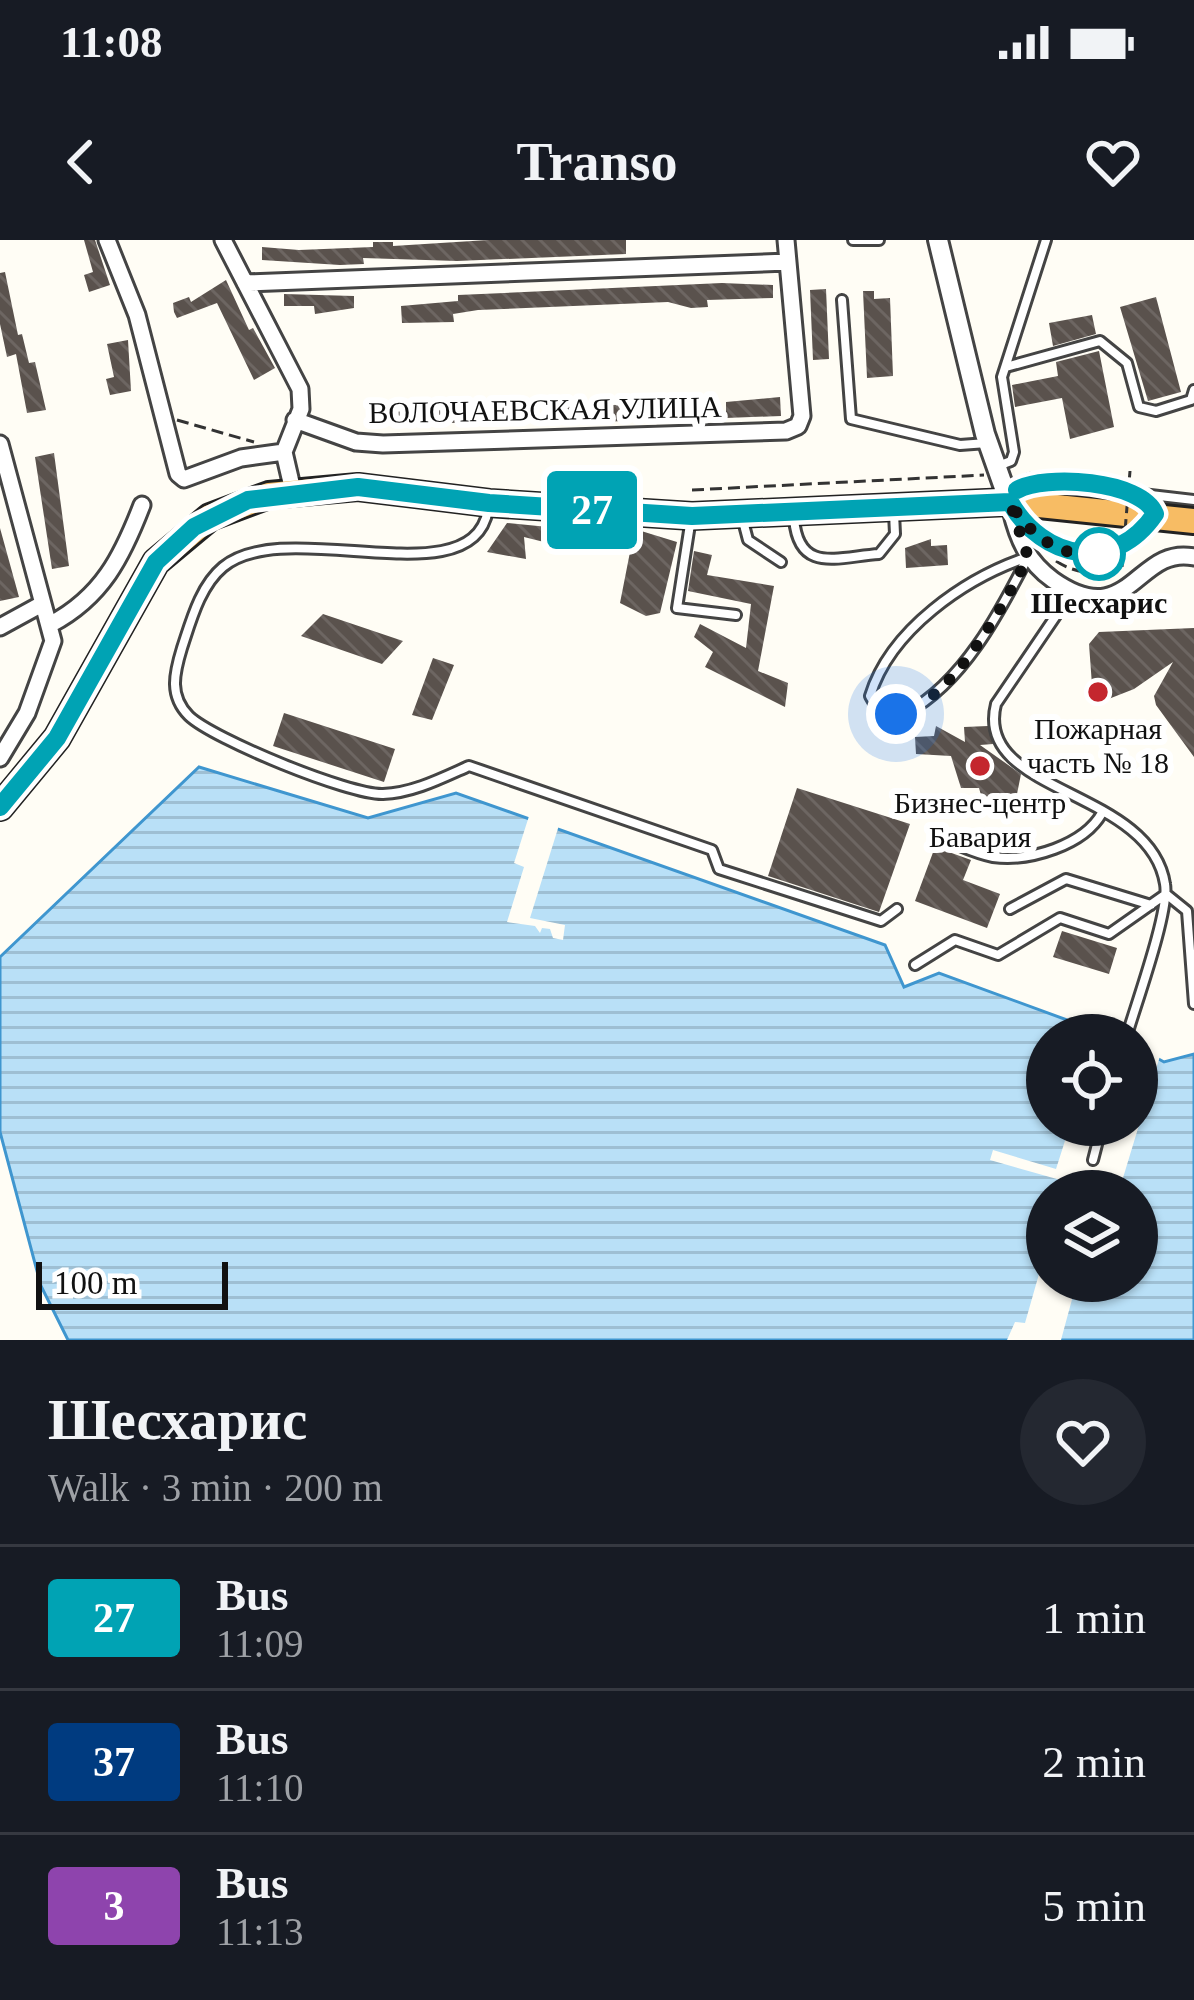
<!DOCTYPE html>
<html lang="en">
<head>
<meta charset="utf-8">
<style>
  :root { --surface:#171b24; --page:#242831; --text:#f1f3f6; --muted:#9ea1a6; --line:#363941 }
  body { margin:0; font-family:Georgia,serif; background:var(--page); color:var(--text); height:100vh; display:flex; flex-direction:column; font-size:45px; white-space:nowrap }
  * { box-sizing:border-box; margin:0 }
  p { font-size:39px; color:var(--muted) }
  .icon { flex:none; width:66px; height:66px; fill:none; stroke:currentColor; stroke-width:2; stroke-linecap:round; stroke-linejoin:round }
  .map { position:relative; height:1100px; overflow:hidden }
  .details { display:flex; flex-direction:column; background:var(--surface); flex:1 }
  .details>* { flex:none }
  .badge { padding:0 24px; border-radius:9px; font-size:42px; line-height:78px }
  .buttons { position:absolute; left:1026px; top:774px; display:grid; gap:24px }
  .buttons a { display:grid; place-items:center; width:132px; height:132px; border-radius:50%; background:var(--surface); box-shadow:0 3px 9px #0004; font-size:60px }
  .scale { position:absolute; left:36px; bottom:30px; width:192px; box-sizing:border-box; padding-left:12px; border:6px solid #111; border-top:0; font-size:33px; line-height:42px; white-space:nowrap; color:#111; -webkit-text-stroke:9px #fff; paint-order:stroke }
  .you { position:absolute; width:60px; height:60px; margin:-30px; border:9px solid #fff; border-radius:50%; background:#1a73e8; box-shadow:0 0 0 18px #1a73e833 }
  .map>.badge { position:absolute; translate:-50% -50%; box-shadow:0 0 0 6px #fff }
  .round { display:grid; place-items:center; flex:none; width:126px; height:126px; border-radius:63px; background:var(--page) }
  .head { display:flex; align-items:center; justify-content:space-between; height:204px; padding:0 48px }
  h1 { font-size:57px; font-weight:700; line-height:90px }
  ul { padding:0; list-style:none }
  li { display:flex; align-items:center; gap:36px; height:144px; padding:0 48px; border-top:3px solid var(--line) }
  li div { flex:1 }
  li b { display:block; font-size:45px }
  li em { font-style:normal }
  li .badge { min-width:132px; font-weight:700; text-align:center }
  .status { display:flex; justify-content:space-between; align-items:center; height:84px; padding:0 60px; background:var(--surface); direction:ltr }
  .status svg { height:33px; fill:currentColor }
  header { display:flex; justify-content:space-between; align-items:center; height:156px; padding:0 48px; background:var(--surface); font-size:54px; font-weight:700 }
  .map>svg:first-child { display:block }
  .water { fill:url(#water-rules); stroke:#3f96cf; stroke-width:3; fill-rule:evenodd }
  .pier { fill:#fffdf5 }
  .building { fill:url(#building-back-hatch) }
  .lines { fill:none; stroke-linecap:round; stroke-linejoin:round }
  .service-casing { stroke:#444; stroke-width:14 }
  .minor-casing { stroke:#444; stroke-width:21 }
  .tertiary-casing { stroke:#444; stroke-width:24 }
  .trunk-casing { stroke:#222; stroke-width:30 }
  .path { stroke:#333; stroke-width:3; stroke-dasharray:12 6; stroke-linecap:butt }
  .service { stroke:#fff; stroke-width:8 }
  .minor { stroke:#fff; stroke-width:15 }
  .tertiary { stroke:#fff; stroke-width:18 }
  .trunk { stroke:#f7bc64; stroke-width:24 }
  .path-bridge { stroke:#333; stroke-width:3; stroke-dasharray:12 6; stroke-linecap:butt }
  .line-casing { stroke:#fff; stroke-width:27 }
  .line { stroke:#00a3b4; stroke-width:18 }
  .walk { stroke:#111; stroke-width:12; stroke-dasharray:0 21.6 }
  .stop-dot { fill:#fff; stroke:#00a3b4; stroke-width:6 }
  .poi-dot { fill:#c4262e; stroke:#fff; stroke-width:4.5 }
  .labels { text-anchor:middle; stroke-width:12; stroke-linejoin:round; paint-order:stroke }
  .street-label { font-size:30px; fill:#111; stroke:#fff }
  .stop-label { font-size:30px; font-weight:bold; fill:#111; stroke:#fff }
  .poi-label { font-size:30px; fill:#111; stroke:#fff }
</style>
</head>
<body>
<div class="status"><b>11:08</b><svg viewBox="0 0 49 12"><path d="M0 12V9h3v3zM5 12V6h3v6zM10 12V3h3v9zM15 12V0h3v12zM26 1h20v11H26zM47 4h2v5h-2z"/></svg></div>
<header><svg class="icon" aria-label="back" viewBox="0 0 24 24"><path d="M15 5l-7 7 7 7"/></svg>Transo<svg class="icon" aria-label="heart" viewBox="0 0 24 24"><path d="M12 20l-8-8c-3-5 5-10 8-4 3-6 11-1 8 4z"/></svg></header>
<div class="map">
<svg width="1194" height="1100" viewBox="0 0 1194 1100">
  <defs>
    <pattern id="water-rules" width="6" height="5" patternUnits="userSpaceOnUse" patternTransform="scale(3)"><rect width="6" height="5" fill="#b9e0f7"/><path d="M0 2.5h6" fill="none" stroke="#9ebfd3"/></pattern>
    <pattern id="building-back-hatch" width="6" height="6" patternUnits="userSpaceOnUse" patternTransform="scale(3)"><rect width="6" height="6" fill="#5a524d"/><path d="M-1 5l2 2M0 0l6 6M5-1l2 2" fill="none" stroke="#6d6662"/></pattern>
  </defs>
  <rect width="100%" height="100%" fill="#fffdf5"/>
  <path class="water" d="M 199,527 L 368,578 L 456,553 L 885,705 L 904,747 L 939,733 L 1108,795 L 1047,795 L 1047,885 L 1137,885 L 1137,807 L 1164,822 L 1194,814 L 1194,1100 L 68,1100 L 41,1046 L 0,892 L 0,717 ZM 1047,951 L 1137,951 L 1137,1041 L 1047,1041 Z"/>
  <path class="pier" d="M 530,573 L 560,582 L 530,678 L 565,685 L 563,700 L 553,698 L 550,689 L 542,688 L 540,693 L 535,686 L 507,682 L 524,627 L 514,623 Z
    M 1137,807 L 1160,816 L 1119,951 L 1062,951 L 1064,941 L 990,920 L 993,910 L 1056,929 L 1070,885 L 1137,885 Z
    M 1047,1006 L 1047,1041 L 1077,1041 L 1061,1100 L 1007,1100 L 1015,1082 L 1025,1083 Z"/>
  <path class="building" d="M 84,0 L 95,0 L 110,45 L 89,52 L 84,35 L 93,32 Z
    M 488,0 L 626,0 L 626,14 L 457,21 L 363,18 L 364,24 L 340,25 L 262,20 L 262,7 L 299,10 L 373,7 L 373,2 L 393,2 L 393,6 Z
    M 5,32 L 18,95 L 22,94 L 29,123 L 35,122 L 46,170 L 27,173 L 16,114 L 7,117 L 0,84 L 0,33 Z
    M 226,40 L 249,90 L 253,88 L 275,128 L 254,140 L 217,63 L 177,78 L 174,72 L 173,63 L 189,57 L 191,62 Z
    M 722,43 L 773,45 L 773,58 L 707,60 L 708,67 L 691,68 L 668,62 L 478,70 L 453,74 L 454,82 L 402,83 L 401,66 L 458,61 L 458,55 Z
    M 826,49 L 829,119 L 813,120 L 810,50 Z
    M 863,51 L 874,51 L 874,59 L 890,58 L 893,136 L 867,138 Z
    M 284,54 L 354,56 L 354,68 L 315,74 L 314,66 L 284,66 Z
    M 1156,57 L 1181,152 L 1148,161 L 1120,67 Z
    M 1092,75 L 1096,94 L 1053,106 L 1049,83 Z
    M 128,100 L 131,151 L 110,155 L 106,139 L 114,137 L 107,104 Z
    M 1099,111 L 1114,187 L 1070,199 L 1062,158 L 1015,167 L 1012,145 L 1058,136 L 1056,122 Z
    M 780,157 L 781,176 L 726,178 L 726,162 Z
    M 696,162 L 697,179 L 558,183 L 557,167 Z
    M 481,169 L 482,183 L 384,183 L 383,172 Z
    M 54,213 L 69,326 L 52,329 L 35,217 Z
    M 507,283 L 558,288 L 556,305 L 524,297 L 526,319 L 487,312 Z
    M 0,288 L 19,357 L 0,361 Z
    M 578,290 L 638,290 L 677,302 L 660,373 L 646,376 L 620,363 L 630,312 L 578,308 Z
    M 931,299 L 931,306 L 947,305 L 948,325 L 906,328 L 905,308 Z
    M 694,311 L 712,315 L 707,335 L 774,346 L 758,431 L 788,443 L 785,467 L 705,427 L 713,412 L 694,397 L 700,384 L 746,408 L 751,364 L 688,351 Z
    M 323,374 L 403,401 L 382,424 L 301,396 Z
    M 1194,388 L 1194,517 L 1156,465 L 1154,456 L 1173,422 L 1134,449 L 1106,460 L 1092,445 L 1089,404 L 1099,392 Z
    M 433,418 L 454,425 L 432,480 L 412,475 Z
    M 284,473 L 395,509 L 384,542 L 273,506 Z
    M 936,486 L 965,502 L 964,487 L 988,486 L 993,504 L 980,505 L 1021,534 L 1015,564 L 981,555 L 979,548 L 961,548 L 951,516 L 916,514 L 915,497 L 934,496 Z
    M 797,548 L 910,584 L 879,672 L 768,636 Z
    M 935,607 L 971,620 L 963,640 L 1000,654 L 987,688 L 915,661 Z
    M 1062,691 L 1117,708 L 1109,734 L 1053,717 Z"/>
  <g class="lines">
    <defs>
      <path id="service" d="M 853,0 L 879,0
        M 842,60 L 851,179 L 960,205 L 987,203
        M 1006,127 L 1100,101 L 1127,123 L 1139,167 L 1156,171 L 1191,160 L 1194,150
        M 998,226 L 1011,221 L 1014,212 L 1002,137 L 1046,0
        M 1142,254 L 1194,260
        M 488,270 C 472,360 287,274 223,327 C 200,346 191,381 182,408 C 174,434 169,456 189,476 C 213,499 349,555 383,554 C 413,553 442,538 469,526 L 712,610 L 719,629 L 881,681 L 897,669
        M 691,278 L 677,368 L 736,375
        M 794,279 C 799,334 837,317 879,314 L 895,294 L 894,273
        M 743,281 L 748,300 L 781,322
        M 1028,317 C 1000,372 963,443 906,473 L 878,470 L 870,456 C 890,390 965,338 1028,317 Z
        M 1072,352 L 996,464 C 973,554 1150,548 1165,644 C 1170,670 1136,764 1127,795
        M 939,598 C 957,604 975,614 993,617 C 1030,622 1084,605 1102,573
        M 1010,669 L 1066,639 L 1151,665
        M 915,725 L 955,700 L 998,715 L 1060,678 L 1109,694 L 1166,654 L 1187,671 L 1194,764
        M 1093,920 L 1102,885"/>
      <path id="minor" d="M 107,0 L 137,75 L 178,234 L 184,239 L 241,218 L 284,212
        M 223,0 L 300,149 L 301,169 L 284,212 L 293,251
        M 245,43 L 788,22
        M 295,180 L 356,202 L 383,204 L 786,191 L 798,186 L 802,176 L 786,0
        M 0,204 L 53,401 L 27,473 L 0,518
        M 1031,242 C 1067,244 1139,234 1155,274 C 1114,335 1043,319 1009,262 Z
        M 1011,270 C 1018,300 1028,322 1053,340 C 1130,394 1136,305 1194,317
        M 51,384 C 102,357 122,317 142,265
        M 0,387 L 42,364"/>
      <path id="tertiary" d="M 938,0 L 985,194 L 1009,262"/>
      <path id="trunk" d="M 0,567 L 57,498 L 156,322 L 210,277 L 269,255 L 358,247 L 489,263 L 692,276 L 1009,262 L 1194,281"/>
    </defs>
    <use href="#service" class="service-casing"/>
    <use href="#minor" class="minor-casing"/>
    <use href="#tertiary" class="tertiary-casing"/>
    <use href="#trunk" class="trunk-casing"/>
    <path class="path" d="M 177,180 L 254,202
      M 692,250 L 984,235
      M 1056,321 C 1077,335 1099,335 1122,327"/>
    <use href="#service" class="service"/>
    <use href="#minor" class="minor"/>
    <use href="#tertiary" class="tertiary"/>
    <use href="#trunk" class="trunk"/>
    <path class="path-bridge" d="M 1122,327 L 1130,231"/>
  </g>
  <g class="lines">
    <defs>
      <path id="line" d="M 0,567 L 57,498 L 156,322 L 194,287 L 248,260 L 358,247 L 489,263 L 692,276 L 1010,262 C 1043,320 1114,334 1155,274 C 1142,240 1044,234 1017,250"/>
    </defs>
    <use href="#line" class="line-casing"/>
    <use href="#line" class="line"/>
    <path class="walk" d="M 896,474 C 950,466 1006,362 1028,317 L 1010,262 C 1028,294 1061,319 1099,314"/>
  </g>
  <circle class="stop-dot" cx="1099" cy="314" r="24"/>
  <g class="poi-dot">
    <circle cx="1098" cy="452" r="12"/>
    <circle cx="980" cy="526" r="12"/>
  </g>
  <g class="labels">
    <g class="street-label">
      <text transform="translate(545 170) rotate(-1)" y="10">ВОЛОЧАЕВСКАЯ УЛИЦА</text>
    </g>
    <g class="stop-label">
      <text x="1099" y="373">Шесхарис</text>
    </g>
    <g class="poi-label">
      <text x="1098" y="499">Пожарная<tspan x="1098" dy="34">часть № 18</tspan></text>
      <text x="980" y="573">Бизнес-центр<tspan x="980" dy="34">Бавария</tspan></text>
    </g>
  </g>
</svg>
<div class="buttons">
<a><svg class="icon" aria-label="locate" viewBox="0 0 24 24"><circle cx="12" cy="12" r="6"/><path d="M12 2v4M12 18v4M2 12h4M18 12h4"/></svg></a>
<a><svg class="icon" aria-label="layers" viewBox="0 0 24 24"><path d="M12 4l9 5-9 5-9-5zM3 14l9 5 9-5"/></svg></a>
</div>
<div class="scale">100 m</div>
<div class="you" style="left:896px;top:474px"></div>
<b class="badge" style="left:592px;top:270px;background:#00a3b4;color:#fff">27</b>
</div>
<section class="details">
<div class="head"><div><h1>Шесхарис</h1><p>Walk · 3 min · 200 m</p></div><a class="round"><svg class="icon" aria-label="heart" viewBox="0 0 24 24"><path d="M12 20l-8-8c-3-5 5-10 8-4 3-6 11-1 8 4z"/></svg></a></div>
<ul>
<li><span class="badge" style="background:#00a3b4;color:#fff">27</span><div><b>Bus</b><p>11:09</p></div><em>1 min</em></li>
<li><span class="badge" style="background:#003b80;color:#fff">37</span><div><b>Bus</b><p>11:10</p></div><em>2 min</em></li>
<li><span class="badge" style="background:#8e44ad;color:#fff">3</span><div><b>Bus</b><p>11:13</p></div><em>5 min</em></li>
</ul>
</section>
</body>
</html>
